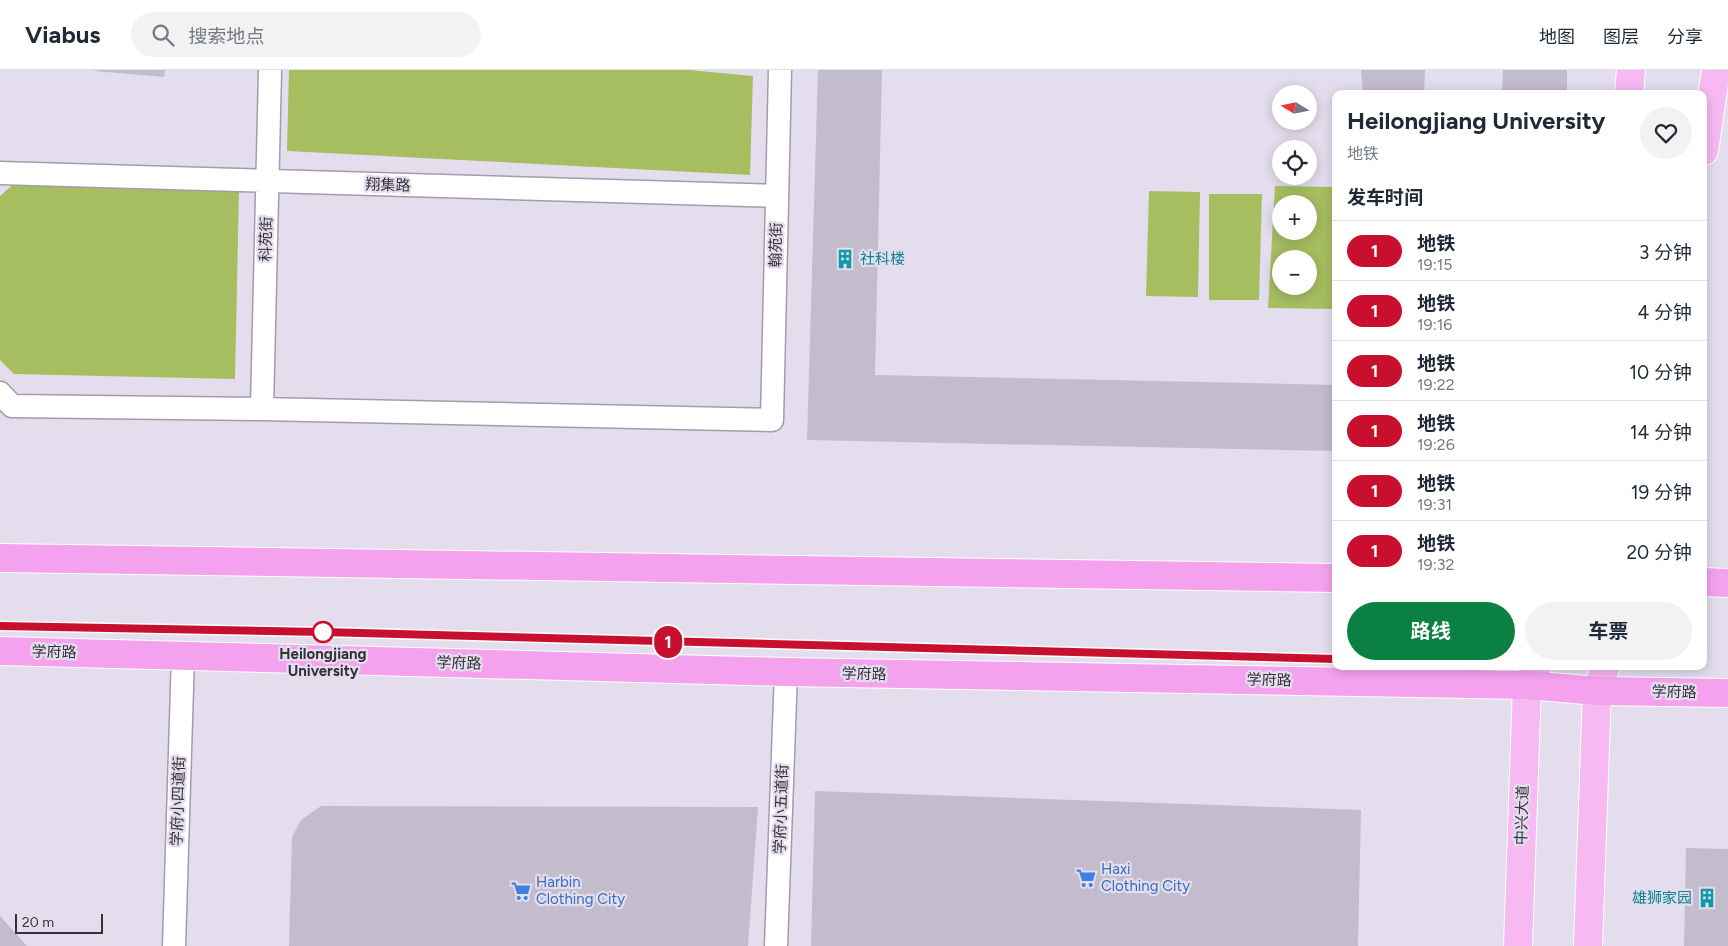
<!DOCTYPE html>
<html lang="zh">
<head>
<meta charset="utf-8">
<style>
  :root { --surface:#fff; --page:#f2f2f3; --text:#1f2937; --muted:#747a83; --line:#e0e1e3; --accent:#0b8043 }
  body { margin:0; font-family:Figtree,"Noto Sans SC",sans-serif; background:var(--page); color:var(--text); height:100vh; display:flex; flex-direction:column; font-size:19px; white-space:nowrap }
  * { box-sizing:border-box; margin:0 }
  p { font-size:16px; color:var(--muted) }
  .icon { flex:none; width:28px; height:28px; fill:none; stroke:currentColor; stroke-width:2; stroke-linecap:round; stroke-linejoin:round }
  .map { position:relative; flex:1; overflow:hidden }
  .drawer { position:absolute; left:1332px; top:20px; width:375px; height:580px; display:flex; flex-direction:column; background:var(--surface); border-radius:10px; box-shadow:0 2px 12px #0003 }
  .drawer>* { flex:none }
  .badge { padding:0 10px; border-radius:16px; font-size:18px; line-height:32px }
  .needle { width:32px; rotate:280deg }
  .controls { position:absolute; left:1272px; top:15px; display:grid; gap:10px }
  .controls a { display:grid; place-items:center; width:45px; height:45px; border-radius:50%; background:var(--surface); box-shadow:0 2px 12px #0003; font-size:25px }
  .scale { position:absolute; left:15px; bottom:12px; width:88px; box-sizing:border-box; padding-left:5px; border:2px solid #343138; border-top:0; font-size:14px; line-height:18px; white-space:nowrap; color:#343138; -webkit-text-stroke:4px #e3ddee; paint-order:stroke }
  .map>.badge { position:absolute; translate:-50% -50%; box-shadow:0 0 0 2px #fff }
  h2 { padding:0 15px; font-size:19px; line-height:45px }
  .round { display:grid; place-items:center; flex:none; width:52px; height:52px; border-radius:26px; background:var(--page) }
  .head { display:flex; align-items:center; justify-content:space-between; height:85px; padding:0 15px }
  h1 { font-size:24px; font-weight:700; line-height:38px }
  .primary-button { display:flex; gap:10px; margin-top:auto; padding:10px 15px }
  .primary-button a { flex:1; height:58px; border-radius:30px; background:var(--accent); color:#fff; font-size:20px; font-weight:700; line-height:58px; text-align:center }
  .primary-button a+a { background:var(--page); color:var(--text) }
  ul { padding:0; list-style:none }
  li { display:flex; align-items:center; gap:15px; height:60px; padding:0 15px; border-top:1px solid var(--line) }
  li div { flex:1 }
  li b { display:block; font-size:19px }
  li em { font-style:normal }
  li .badge { min-width:55px; font-weight:700; text-align:center }
  header { display:flex; align-items:center; gap:30px; box-sizing:border-box; height:70px; padding:0 25px; background:var(--surface); border-bottom:1px solid var(--line) }
  header strong { font-size:24px }
  nav { display:flex; gap:28px; margin-inline-start:auto; font-size:18px }
  .search { width:350px; height:45px; background:var(--page); display:flex; align-items:center; gap:12px; box-sizing:border-box; padding:0 18px; border-radius:28px; color:var(--muted); font-size:19px }
  .map>svg:first-child { display:block }
  .green { fill:#a6be60; fill-rule:evenodd }
  .building { fill:#c2bccd }
  .lines { fill:none; stroke-linecap:round; stroke-linejoin:round }
  .minor-casing { stroke:#a29cad; stroke-width:25 }
  .primary-casing { stroke:#fff; stroke-width:30 }
  .trunk-casing { stroke:#fff; stroke-width:30 }
  .minor { stroke:#fff; stroke-width:22 }
  .primary { stroke:#f7b9f2; stroke-width:28 }
  .trunk { stroke:#f4a2ee; stroke-width:28 }
  .line-casing { stroke:#fff; stroke-width:11 }
  .line { stroke:#c8102e; stroke-width:8 }
  .stop-dot { fill:#fff; stroke:#c8102e; stroke-width:2.5 }
  .labels { text-anchor:middle; stroke-width:4.5; stroke-linejoin:round; paint-order:stroke }
  .street-label { font-size:15px; fill:#343138; stroke:#e3ddee }
  .culture-label { font-size:15px; fill:#0d838f; stroke:#e3ddee; text-anchor:start }
  .stop-label { font-size:15px; font-weight:bold; fill:#343138; stroke:#e3ddee }
  .shop-label { font-size:15px; fill:#366cbe; stroke:#e3ddee; text-anchor:start }
</style>
</head>
<body>
<header>
<strong>Viabus</strong>
<div class="search"><svg class="icon" aria-label="search" viewBox="0 0 24 24"><circle cx="10" cy="10" r="6"/><path d="M15 15l6 6"/></svg>搜索地点</div>
<nav><a>地图</a><a>图层</a><a>分享</a></nav>
</header>
<div class="map">
<svg width="1728" height="876" viewBox="0 0 1728 876">
  <rect width="100%" height="100%" fill="#e3ddee"/>
  <path class="green" d="M 289,0 L 689,0 L 753,6 L 750,105 L 287,81 Z
    M 15,113 L 239,120 L 235,309 L 14,304 L 0,290 L 0,126 Z
    M 1275,116 L 1336,117 L 1335,239 L 1268,238 ZM 1281,134 L 1309,134 L 1309,161 L 1281,161 ZM 1281,189 L 1309,189 L 1309,216 L 1281,216 Z
    M 1149,121 L 1200,122 L 1198,227 L 1146,226 Z
    M 1209,124 L 1262,124 L 1259,230 L 1209,230 Z"/>
  <path class="building" d="M 95,0 L 165,0 L 164,7 L 95,1 Z
    M 818,0 L 882,0 L 875,305 L 1336,315 L 1336,381 L 807,370 Z
    M 1361,0 L 1425,0 L 1424,24 L 1363,24 Z
    M 1503,0 L 1567,0 L 1567,24 L 1502,24 Z
    M 815,721 L 1361,740 L 1358,876 L 811,876 Z
    M 321,736 L 758,737 L 748,876 L 289,876 L 292,767 L 301,750 Z
    M 1686,778 L 1728,779 L 1728,876 L 1684,876 Z
    M 0,846 L 27,876 L 0,876 Z"/>
  <g class="lines">
    <defs>
      <path id="minor" d="M 0,103 L 777,126
        M 0,323 L 12,336 L 262,339 L 772,350 L 780,0
        M 262,339 L 270,0
        M 174,876 L 183,585
        M 776,876 L 786,602"/>
      <path id="primary" d="M 1629,24 L 1631,0
        M 1704,81 L 1716,0
        M 1518,876 L 1527,615 L 1537,596
        M 1588,876 L 1597,621 L 1606,596"/>
      <path id="trunk" d="M 0,488 L 1336,508
        M 1704,512 L 1728,513
        M 0,581 L 786,602 L 1527,615 L 1597,621 L 1728,623"/>
    </defs>
    <use href="#minor" class="minor-casing"/>
    <use href="#primary" class="primary-casing"/>
    <use href="#trunk" class="trunk-casing"/>
    <use href="#minor" class="minor"/>
    <use href="#primary" class="primary"/>
    <use href="#trunk" class="trunk"/>
  </g>
  <g class="lines">
    <defs>
      <path id="line" d="M 0,556 L 323,562 L 1336,589"/>
    </defs>
    <use href="#line" class="line-casing"/>
    <use href="#line" class="line"/>
  </g>
  <defs>
    <symbol id="building-bare" viewBox="-9 -9 18 18"><path d="M-4-6H4V6H1V3H-1V6H-4ZM-2.5-4.3h1.7v1.8h-1.7ZM.8-4.3h1.7v1.8H.8ZM-2.5-1h1.7V.8h-1.7ZM.8-1h1.7V.8H.8Z" fill="#0f9aa8" stroke="#e3ddee" stroke-width="2.5" paint-order="stroke"/></symbol>
    <symbol id="supermarket-bare" viewBox="-9 -9 18 18"><path d="M-6-5.5h2.5l.6 2H6L4.5 2H-2.5L-4.4-4H-6ZM-1.5 3.2a1.3 1.3 0 1 0 .1 0ZM3 3.2a1.3 1.3 0 1 0 .1 0Z" fill="#3f7fe0" stroke="#e3ddee" stroke-width="2.5" paint-order="stroke"/></symbol>
  </defs>
  <g fill-rule="evenodd">
    <use href="#building-bare" x="831" y="175" width="28" height="28"/>
    <use href="#supermarket-bare" x="1072" y="794" width="28" height="28"/>
    <use href="#supermarket-bare" x="507" y="807" width="28" height="28"/>
    <use href="#building-bare" x="1693" y="814" width="28" height="28"/>
  </g>
  <circle class="stop-dot" cx="323" cy="562" r="10"/>
  <g class="labels">
    <g class="street-label">
      <text transform="translate(388 115) rotate(2)" y="5">翔集路</text>
      <text transform="translate(266 169) rotate(-89)" y="5">科苑街</text>
      <text transform="translate(776 175) rotate(-89)" y="5">翰苑街</text>
      <text transform="translate(54 582) rotate(1)" y="5">学府路</text>
      <text transform="translate(459 593) rotate(2)" y="5">学府路</text>
      <text transform="translate(864 604) rotate(1)" y="5">学府路</text>
      <text transform="translate(1269 610) rotate(1)" y="5">学府路</text>
      <text transform="translate(1674 622) rotate(1)" y="5">学府路</text>
      <text transform="translate(178 731) rotate(-88)" y="5">学府小四道街</text>
      <text transform="translate(781 739) rotate(-88)" y="5">学府小五道街</text>
      <text transform="translate(1522 745) rotate(-88)" y="5">中兴大道</text>
    </g>
    <g class="culture-label">
      <text x="860" y="194">社科楼</text>
      <text x="1692" y="833" text-anchor="end">雄狮家园</text>
    </g>
    <g class="stop-label">
      <text x="323" y="589">Heilongjiang<tspan x="323" dy="17">University</tspan></text>
    </g>
    <g class="shop-label">
      <text x="1101" y="804">Haxi<tspan x="1101" dy="17">Clothing City</tspan></text>
      <text x="536" y="817">Harbin<tspan x="536" dy="17">Clothing City</tspan></text>
    </g>
  </g>
</svg>
<div class="controls">
<a><svg class="needle" viewBox="-14 -14 28 28"><path d="M0-13l5 13h-10z" fill="#e53935"/><path d="M0 13l5-13h-10z" fill="#747a83"/></svg></a>
<a><svg class="icon" aria-label="locate" viewBox="0 0 24 24"><circle cx="12" cy="12" r="6"/><path d="M12 2v4M12 18v4M2 12h4M18 12h4"/></svg></a>
<a>+</a>
<a>−</a>
</div>
<div class="scale">20 m</div>
<b class="badge" style="left:668px;top:572px;background:#c8102e;color:#fff">1</b>
<section class="drawer">
<div class="head"><div><h1>Heilongjiang University</h1><p>地铁</p></div><a class="round"><svg class="icon" aria-label="heart" viewBox="0 0 24 24"><path d="M12 20l-8-8c-3-5 5-10 8-4 3-6 11-1 8 4z"/></svg></a></div>
<h2>发车时间</h2>
<ul>
<li><span class="badge" style="background:#c8102e;color:#fff">1</span><div><b>地铁</b><p>19:15</p></div><em>3 分钟</em></li>
<li><span class="badge" style="background:#c8102e;color:#fff">1</span><div><b>地铁</b><p>19:16</p></div><em>4 分钟</em></li>
<li><span class="badge" style="background:#c8102e;color:#fff">1</span><div><b>地铁</b><p>19:22</p></div><em>10 分钟</em></li>
<li><span class="badge" style="background:#c8102e;color:#fff">1</span><div><b>地铁</b><p>19:26</p></div><em>14 分钟</em></li>
<li><span class="badge" style="background:#c8102e;color:#fff">1</span><div><b>地铁</b><p>19:31</p></div><em>19 分钟</em></li>
<li><span class="badge" style="background:#c8102e;color:#fff">1</span><div><b>地铁</b><p>19:32</p></div><em>20 分钟</em></li>
</ul>
<div class="primary-button"><a>路线</a><a>车票</a></div>
</section>
</div>
</body>
</html>
